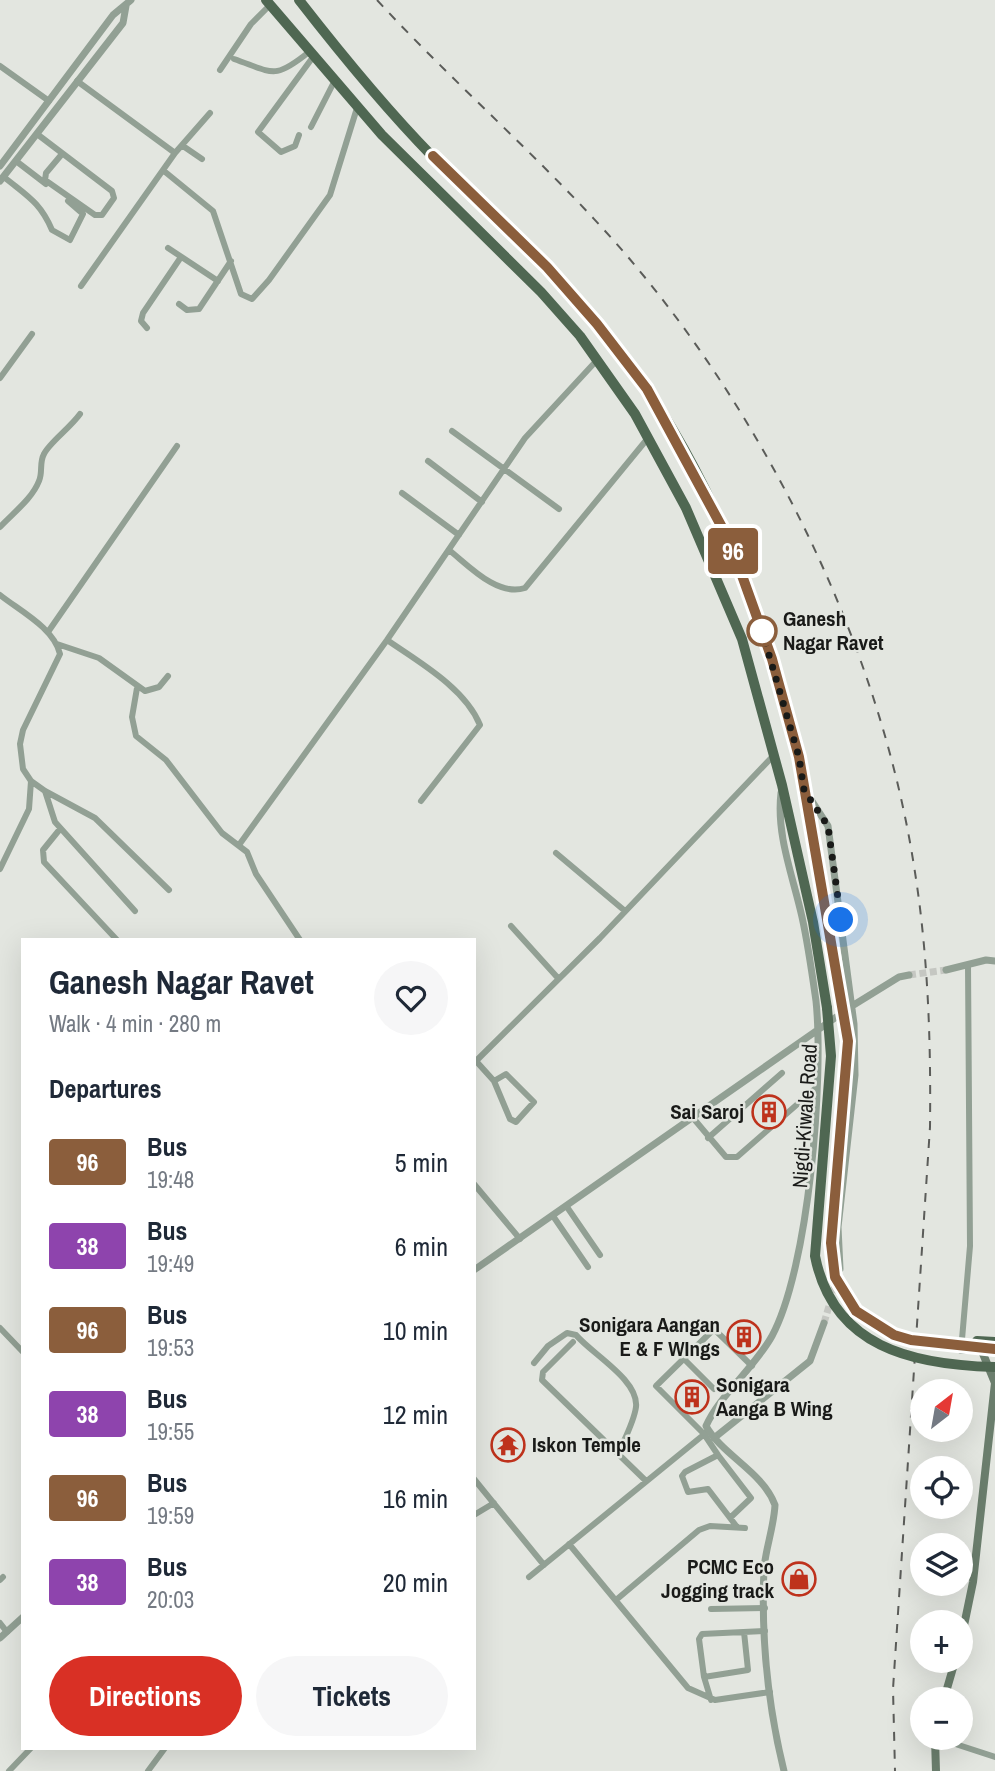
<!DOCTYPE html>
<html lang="en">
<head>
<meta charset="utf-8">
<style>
  :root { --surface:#fff; --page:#f6f6f7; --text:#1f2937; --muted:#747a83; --accent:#d93025 }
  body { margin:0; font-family:"Archivo Narrow",sans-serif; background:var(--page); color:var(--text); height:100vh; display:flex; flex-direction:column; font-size:26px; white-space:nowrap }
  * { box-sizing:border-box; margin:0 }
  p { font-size:23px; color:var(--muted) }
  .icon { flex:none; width:38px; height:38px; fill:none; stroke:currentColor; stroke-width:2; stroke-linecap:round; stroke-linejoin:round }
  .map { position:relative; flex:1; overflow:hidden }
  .details { position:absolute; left:21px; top:938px; width:455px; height:812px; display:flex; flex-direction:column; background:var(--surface); border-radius:0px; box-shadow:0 7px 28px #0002 }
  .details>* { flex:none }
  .badge { padding:0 14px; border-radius:5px; font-size:24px; line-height:46px }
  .needle { width:46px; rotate:31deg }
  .controls { position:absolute; left:910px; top:1379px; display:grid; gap:14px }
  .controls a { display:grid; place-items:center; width:63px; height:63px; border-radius:50%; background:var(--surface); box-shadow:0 7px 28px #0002; font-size:35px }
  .you { position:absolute; width:35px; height:35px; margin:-18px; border:5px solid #fff; border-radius:50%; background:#1a73e8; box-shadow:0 0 0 10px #1a73e833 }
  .map>.badge { position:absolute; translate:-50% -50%; box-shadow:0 0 0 4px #fff }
  h2 { padding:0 28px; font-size:26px; line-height:63px }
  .round { display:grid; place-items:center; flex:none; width:74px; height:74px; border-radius:37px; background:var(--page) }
  .head { display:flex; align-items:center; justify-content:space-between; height:119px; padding:0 28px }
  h1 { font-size:33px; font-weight:700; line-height:52px }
  .primary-button { display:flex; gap:14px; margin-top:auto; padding:14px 28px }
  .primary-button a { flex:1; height:80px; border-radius:42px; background:var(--accent); color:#fff; font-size:28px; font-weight:700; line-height:80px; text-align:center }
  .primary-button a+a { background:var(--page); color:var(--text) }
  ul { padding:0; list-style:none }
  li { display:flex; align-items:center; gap:21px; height:84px; padding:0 28px }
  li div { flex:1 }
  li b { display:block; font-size:26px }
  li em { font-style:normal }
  li .badge { min-width:77px; font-weight:700; text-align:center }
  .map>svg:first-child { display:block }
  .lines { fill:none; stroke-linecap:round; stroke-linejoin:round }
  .tertiary-tunnel { stroke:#c5c7c2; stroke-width:7; stroke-dasharray:7 3.5; stroke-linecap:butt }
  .minor { stroke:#92a094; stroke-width:6 }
  .tertiary { stroke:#92a094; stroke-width:7 }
  .secondary { stroke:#6b7e6d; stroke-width:8 }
  .primary { stroke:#4f6752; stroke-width:10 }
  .rail { stroke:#5b5c59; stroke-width:2; stroke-dasharray:9 9; stroke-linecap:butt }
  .primary-bridge { stroke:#4f6752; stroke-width:10 }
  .line-casing { stroke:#fff; stroke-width:16 }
  .line { stroke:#8b5e3c; stroke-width:10 }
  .walk { stroke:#191a18; stroke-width:7; stroke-dasharray:0 12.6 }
  .stop-dot { fill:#fff; stroke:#8b5e3c; stroke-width:3.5 }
  .labels { text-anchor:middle; stroke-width:5; stroke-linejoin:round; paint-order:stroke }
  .stop-label { font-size:21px; font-weight:bold; fill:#191a18; stroke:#e3e6e0; text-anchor:start }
  .poi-label { font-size:21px; font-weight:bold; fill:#191a18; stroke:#e3e6e0; text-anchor:end }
  .street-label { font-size:21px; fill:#191a18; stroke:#e3e6e0 }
</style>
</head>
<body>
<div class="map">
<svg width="995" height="1771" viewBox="0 0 995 1771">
  <rect width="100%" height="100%" fill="#e3e6e0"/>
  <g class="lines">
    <path class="tertiary-tunnel" d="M 909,975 L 946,970
      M 824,1323 L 837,1279"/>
    <path class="minor" d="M 234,59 C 274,73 274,80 309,52
      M 0,66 L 49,101
      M 220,70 L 251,24 L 270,5
      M 77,81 L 175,153 L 81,286
      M 311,127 L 334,82
      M 37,134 L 112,191 L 114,198 L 102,215 L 95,215 L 45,180 L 46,173 L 62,154
      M 299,135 L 295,146 L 281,152 L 258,132 L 313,57
      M 183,146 L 202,159
      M 175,153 L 210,113
      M 16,161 L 46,184
      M 164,171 L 213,211 L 241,294 L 252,299 L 269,280 L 330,195 L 357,108
      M 4,177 C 27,196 40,202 52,230 L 70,240 L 83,214 L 68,201
      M 168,248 L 218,281
      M 179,304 L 187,310 L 199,309 L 231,261
      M 147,328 L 141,321 L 143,313 L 181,257
      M 0,378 L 32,334
      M 452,431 L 559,509
      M 428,461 L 482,502
      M 402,493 L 459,535
      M 0,527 C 13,513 32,499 39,481 C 43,472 39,463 44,454 C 49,443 70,428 80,414
      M 449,550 C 468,565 497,597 525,588 L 648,438
      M 0,595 C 20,611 54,628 60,654 L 23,730 L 20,744 L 23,769 L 31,781 L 45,791 L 95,818 L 169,890
      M 48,632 L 177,446
      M 387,640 C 419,662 465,688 480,725 L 421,801
      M 57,644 L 99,658 L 145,691 L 159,687 L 168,676
      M 137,688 L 132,717 L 136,736 L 166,760 L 222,833 L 247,852 L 256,874 L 300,940
      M 45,791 L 55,822 L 135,911
      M 60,829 L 43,850 L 44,862 L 117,940
      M 239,845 L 387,640 L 525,438 L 598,359
      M 556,853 L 625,911
      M 0,869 L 29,809 L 31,781
      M 511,926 L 557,977
      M 968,965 L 970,1246 L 961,1351 L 976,1351
      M 476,1061 L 494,1081 L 510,1119 L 516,1122 L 534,1102 L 506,1074 L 494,1081
      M 474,1063 L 600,938 L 774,755
      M 694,1119 L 726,1157 L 737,1157 L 817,1087
      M 708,1138 L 782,1073
      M 474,1184 L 520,1239
      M 567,1207 L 600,1255
      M 553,1216 L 588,1267
      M 0,1328 L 23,1352
      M 573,1342 L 543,1372 L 542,1380 L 645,1480
      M 683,1358 L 714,1389
      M 534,1363 L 548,1346 L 567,1333 L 576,1335 C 592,1354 639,1380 636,1407 C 634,1422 624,1440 618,1454
      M 718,1455 L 751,1498 L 731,1517
      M 474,1479 L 544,1565
      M 474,1515 L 494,1503
      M 737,1527 L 708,1489 L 688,1492 L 682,1476 L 685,1472 L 718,1455 L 704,1434 L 656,1386 L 714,1329 L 752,1366
      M 569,1544 L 688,1688 L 715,1700 L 770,1692
      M 529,1577 L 707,1432
      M 0,1580 L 3,1577
      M 616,1600 L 699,1530 L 710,1526 L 745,1528
      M 711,1609 L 765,1608
      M 0,1623 L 7,1632
      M 704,1677 L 699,1639 L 702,1634 L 765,1631
      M 711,1700 L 704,1677 L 748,1670 L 744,1632
      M 937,1738 L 995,1757
      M 9,1771 L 31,1748
      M 148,1771 L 165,1748"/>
    <path class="tertiary" d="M 0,166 L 113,15 L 131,0
      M 0,181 L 123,23 L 126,6
      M 806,792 L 828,826 L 854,1024 L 855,1075 L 838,1227 L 840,1269
      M 781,793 C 776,835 793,876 802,917 C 808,944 812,973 816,1001 C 824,1079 809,1267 772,1336 C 755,1367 719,1396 706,1426 C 722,1455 763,1472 775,1505 C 774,1526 766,1547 764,1568 C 761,1635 768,1706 784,1771
      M 946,970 L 986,960 L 995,961
      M 474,1270 L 852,1006 L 899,977 L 909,975
      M 714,1438 L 810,1361 L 824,1323
      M 0,1638 L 23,1617"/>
    <path class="secondary" d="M 961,1640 L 973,1582 L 995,1383 L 979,1344
      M 944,1699 L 955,1661
      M 935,1738 L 936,1771"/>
    <path class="primary" d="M 266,0 L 382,135 L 541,292 L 580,336 L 635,414 L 686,508 L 742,639 L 782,785 L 813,922 L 827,1008
      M 299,0 C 341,54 385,108 433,157 C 498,223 564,278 621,353 C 765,540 807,778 842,1005
      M 977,1341 L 995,1342"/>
    <path class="rail" d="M 377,0 C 458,88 550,166 628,257 C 770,424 880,649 914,866 C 928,952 931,1040 930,1127 L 893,1689 L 895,1771"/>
    <path class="primary-bridge" d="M 842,1005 L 848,1059 L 831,1243 L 835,1277 L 856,1311 L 894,1335 L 911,1340 L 995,1349
      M 827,1008 L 831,1056 L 815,1256 C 833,1347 912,1365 995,1367"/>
  </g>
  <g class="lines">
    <defs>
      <path id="line" d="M 433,156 L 547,267 L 597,324 L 647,389 L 730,542 L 772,659 L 799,757 L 848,1041 L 831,1243 L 835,1277 L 856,1311 L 894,1335 L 911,1340 L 995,1349"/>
    </defs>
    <use href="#line" class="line-casing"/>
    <use href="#line" class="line"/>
    <path class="walk" d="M 762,631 L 799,757 L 804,790 L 828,826 L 841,920"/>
  </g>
  <defs>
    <symbol id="building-ring" viewBox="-11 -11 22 22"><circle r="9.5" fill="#e3e6e0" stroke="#be321c" stroke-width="1.5"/><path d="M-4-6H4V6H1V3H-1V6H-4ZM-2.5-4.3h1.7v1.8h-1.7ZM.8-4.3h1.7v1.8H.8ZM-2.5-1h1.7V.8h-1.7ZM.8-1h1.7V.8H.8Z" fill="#be321c"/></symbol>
    <symbol id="temple-ring" viewBox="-11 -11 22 22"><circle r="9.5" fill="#e3e6e0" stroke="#be321c" stroke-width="1.5"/><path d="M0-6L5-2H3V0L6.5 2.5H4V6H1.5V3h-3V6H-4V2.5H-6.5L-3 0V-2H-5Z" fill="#be321c"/></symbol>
    <symbol id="shop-ring" viewBox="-11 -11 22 22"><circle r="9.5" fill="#e3e6e0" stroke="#be321c" stroke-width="1.5"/><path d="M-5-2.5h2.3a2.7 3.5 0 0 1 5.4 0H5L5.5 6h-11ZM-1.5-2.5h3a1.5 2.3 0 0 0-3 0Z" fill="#be321c"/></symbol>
  </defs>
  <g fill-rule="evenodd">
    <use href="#building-ring" x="750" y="1093" width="38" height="38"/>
    <use href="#building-ring" x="725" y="1318" width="38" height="38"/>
    <use href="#building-ring" x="673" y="1378" width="38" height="38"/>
    <use href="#temple-ring" x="489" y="1426" width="38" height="38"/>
    <use href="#shop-ring" x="780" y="1560" width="38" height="38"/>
  </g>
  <circle class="stop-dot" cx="762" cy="631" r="14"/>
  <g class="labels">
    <g class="stop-label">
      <text x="783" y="626">Ganesh<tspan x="783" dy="24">Nagar Ravet</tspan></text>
    </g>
    <g class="poi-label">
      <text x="744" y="1119">Sai Saroj</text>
      <text x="720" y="1332">Sonigara Aangan<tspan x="720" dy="24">E &amp; F WIngs</tspan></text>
      <text x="716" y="1392" text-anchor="start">Sonigara<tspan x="716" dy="24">Aanga B Wing</tspan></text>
      <text x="532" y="1452" text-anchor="start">Iskon Temple</text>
      <text x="774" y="1574">PCMC Eco<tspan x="774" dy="24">Jogging track</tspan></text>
    </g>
    <g class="street-label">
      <text transform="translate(805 1116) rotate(-86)" y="7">Nigdi-Kiwale Road</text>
    </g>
  </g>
</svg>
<div class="controls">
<a><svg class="needle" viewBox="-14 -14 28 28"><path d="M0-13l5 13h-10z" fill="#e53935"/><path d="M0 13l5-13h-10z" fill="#747a83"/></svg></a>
<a><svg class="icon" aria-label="locate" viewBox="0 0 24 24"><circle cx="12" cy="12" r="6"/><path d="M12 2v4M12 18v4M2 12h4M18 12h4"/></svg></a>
<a><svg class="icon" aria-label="layers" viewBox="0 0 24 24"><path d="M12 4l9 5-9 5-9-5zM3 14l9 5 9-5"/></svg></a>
<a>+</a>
<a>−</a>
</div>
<div class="you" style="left:841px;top:920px"></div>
<b class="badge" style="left:733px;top:551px;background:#8b5e3c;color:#fff">96</b>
<section class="details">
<div class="head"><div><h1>Ganesh Nagar Ravet</h1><p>Walk · 4 min · 280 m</p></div><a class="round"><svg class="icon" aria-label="heart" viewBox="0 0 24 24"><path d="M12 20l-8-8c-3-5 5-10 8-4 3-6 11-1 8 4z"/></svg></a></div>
<h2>Departures</h2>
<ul>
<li><span class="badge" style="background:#8b5e3c;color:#fff">96</span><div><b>Bus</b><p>19:48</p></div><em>5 min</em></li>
<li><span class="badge" style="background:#8e44ad;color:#fff">38</span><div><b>Bus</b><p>19:49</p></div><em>6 min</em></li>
<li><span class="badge" style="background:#8b5e3c;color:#fff">96</span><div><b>Bus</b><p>19:53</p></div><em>10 min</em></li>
<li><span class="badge" style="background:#8e44ad;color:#fff">38</span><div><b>Bus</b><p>19:55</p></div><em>12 min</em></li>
<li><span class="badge" style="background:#8b5e3c;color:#fff">96</span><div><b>Bus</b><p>19:59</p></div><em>16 min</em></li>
<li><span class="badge" style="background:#8e44ad;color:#fff">38</span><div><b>Bus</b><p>20:03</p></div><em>20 min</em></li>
</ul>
<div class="primary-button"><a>Directions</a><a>Tickets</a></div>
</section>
</div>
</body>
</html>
